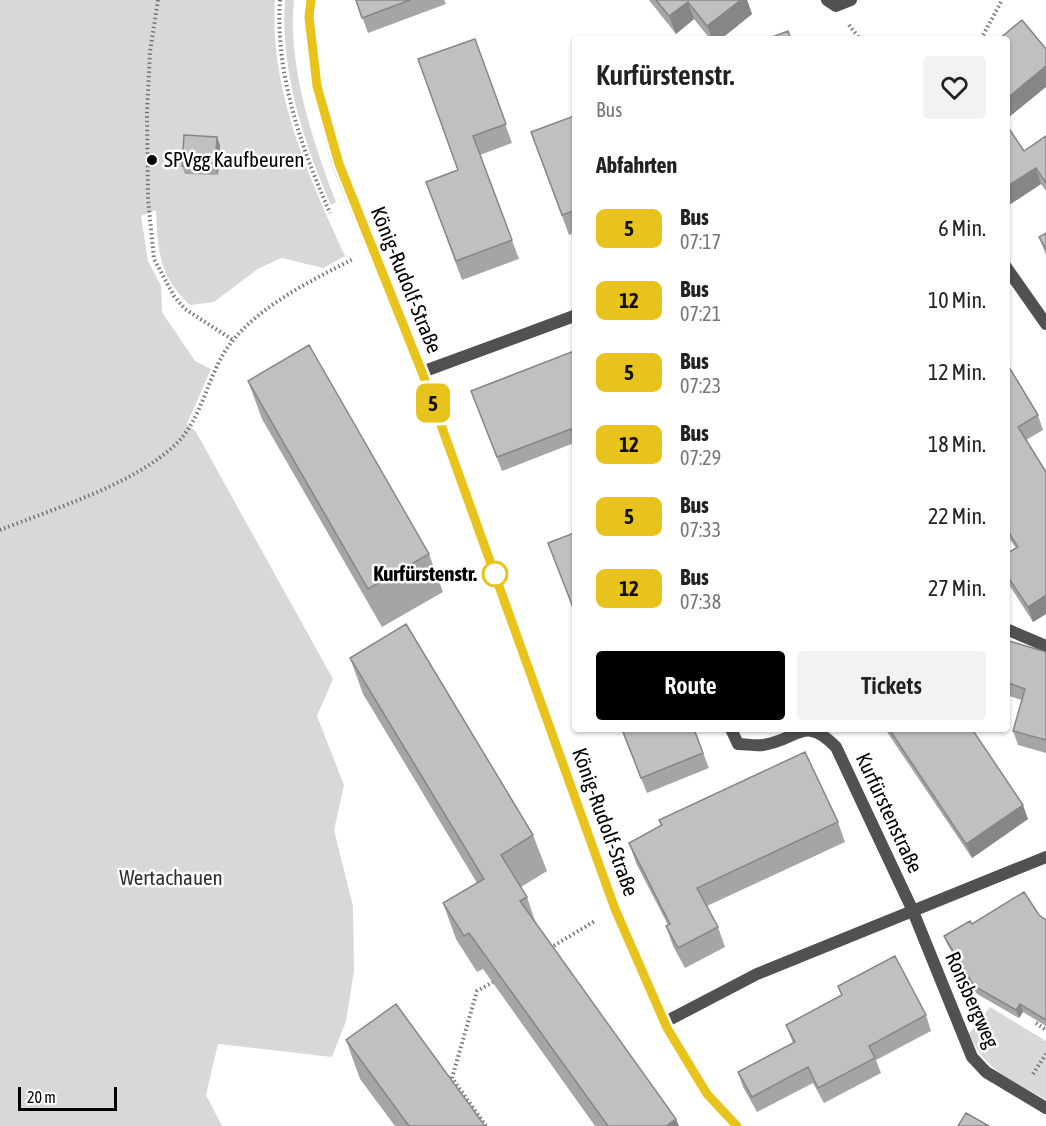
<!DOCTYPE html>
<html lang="de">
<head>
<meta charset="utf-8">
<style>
  :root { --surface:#fff; --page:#f2f2f2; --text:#222; --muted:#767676; --accent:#000 }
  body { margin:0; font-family:"Asap Condensed",sans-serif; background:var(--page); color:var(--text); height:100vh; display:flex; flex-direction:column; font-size:22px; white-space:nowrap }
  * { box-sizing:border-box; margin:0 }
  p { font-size:20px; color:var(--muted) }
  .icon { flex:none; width:33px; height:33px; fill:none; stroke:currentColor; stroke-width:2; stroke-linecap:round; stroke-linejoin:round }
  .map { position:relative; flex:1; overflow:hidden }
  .panel { position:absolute; left:572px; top:36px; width:438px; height:696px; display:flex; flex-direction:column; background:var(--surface); border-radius:6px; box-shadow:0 2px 4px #0004 }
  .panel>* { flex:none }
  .badge { padding:0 12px; border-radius:9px; font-size:21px; line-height:39px }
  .scale { position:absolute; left:18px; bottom:15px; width:99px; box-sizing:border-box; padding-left:6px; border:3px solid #000; border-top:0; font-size:16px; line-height:21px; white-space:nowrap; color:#000; -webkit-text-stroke:4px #fff; paint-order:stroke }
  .map>.badge { position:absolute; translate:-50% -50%; box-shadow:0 0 0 3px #fff }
  h2 { padding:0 24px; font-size:22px; line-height:54px }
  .round { display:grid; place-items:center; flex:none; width:63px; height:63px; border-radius:6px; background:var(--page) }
  .overview { display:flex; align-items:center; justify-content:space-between; height:102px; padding:0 24px }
  h1 { font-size:28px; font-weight:600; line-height:45px }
  .action { display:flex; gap:12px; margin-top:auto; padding:12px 24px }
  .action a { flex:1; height:69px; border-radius:6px; background:var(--accent); color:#fff; font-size:24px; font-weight:600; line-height:69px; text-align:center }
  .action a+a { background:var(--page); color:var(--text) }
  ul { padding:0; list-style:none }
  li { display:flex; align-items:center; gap:18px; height:72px; padding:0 24px }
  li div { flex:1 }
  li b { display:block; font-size:22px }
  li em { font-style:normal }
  li .badge { min-width:66px; font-weight:700; text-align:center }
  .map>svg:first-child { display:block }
  .green { fill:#d8d8d8 }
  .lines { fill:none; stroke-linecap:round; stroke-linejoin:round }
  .path { stroke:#737373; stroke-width:4; stroke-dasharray:1.5 3; stroke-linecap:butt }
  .lane { stroke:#515151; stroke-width:12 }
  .street { stroke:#515151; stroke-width:12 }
  .wall { fill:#a5a5a5 }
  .shaded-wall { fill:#868686 }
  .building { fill:#c0c0c0; stroke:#868686; stroke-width:1.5 }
  .line-casing { stroke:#fff; stroke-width:14 }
  .line { stroke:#e8c31b; stroke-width:9 }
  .poi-dot { fill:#000; stroke:#fff; stroke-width:2 }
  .stop-dot { fill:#fff; stroke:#e8c31b; stroke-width:3 }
  .labels { text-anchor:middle; stroke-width:5; stroke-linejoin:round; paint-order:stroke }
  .poi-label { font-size:21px; fill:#000; stroke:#fff; text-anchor:start }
  .street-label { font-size:21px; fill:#000; stroke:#fff }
  .stop-label { font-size:21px; font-weight:bold; fill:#000; stroke:#fff; text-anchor:end }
  .park-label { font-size:21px; fill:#2f2f2f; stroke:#fff }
</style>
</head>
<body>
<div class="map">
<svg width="1046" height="1126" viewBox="0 0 1046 1126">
  <rect width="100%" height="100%" fill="#fff"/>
  <path class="green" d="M 0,0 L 275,0 C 269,90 309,177 345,256 L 323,268 L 282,258 L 259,268 L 214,302 L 190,305 C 158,275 158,251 156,210 L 141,216 L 148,261 L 161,286 L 162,312 L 195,361 L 211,369 L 187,424 L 196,432 L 333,679 L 317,716 L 344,785 L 334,830 L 353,906 L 354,971 L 346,1021 L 332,1057 L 218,1044 L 206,1095 L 222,1126 L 0,1126 Z
    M 285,0 L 294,0 C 287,65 313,142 336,202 L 331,205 C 303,142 280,69 285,0 Z
    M 990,1007 L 1046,1041 L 1046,1100 C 1013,1080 985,1071 969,1034 Z"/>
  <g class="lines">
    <path class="path" d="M 158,0 L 150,52 L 147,112 L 148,199 L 154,259 L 174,296 L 185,309 L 233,340
      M 280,0 C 275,73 301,147 330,213
      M 849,25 L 860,39
      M 981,39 L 1002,0
      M 0,530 C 53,509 135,484 176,444 C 198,423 205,390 218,364 C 241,314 307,283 353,259
      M 550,948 L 595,921
      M 1036,1023 L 1046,1030
      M 1033,1074 L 1046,1054
      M 486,1126 L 452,1078 L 477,991 L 495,981"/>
    <path class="lane" d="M 912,909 L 972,1057 L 986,1072 L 1046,1108"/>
    <path class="street" d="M 311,0 L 309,17 L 317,86 L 338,164 L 422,372 L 615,909 L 667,1028 L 707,1094 L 737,1126
      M 827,0 L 836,6 L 851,0
      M 1006,267 L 1046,324
      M 422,372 L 574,316
      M 1006,629 L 1046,646
      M 731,729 L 738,744 C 746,744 755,746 763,745 C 798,740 804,714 836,747 L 912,909
      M 665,1022 L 757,974 L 1046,857"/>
  </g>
  <path class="wall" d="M 356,0 L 444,0 L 446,4 L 368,33 Z
    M 649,0 L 747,0 L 752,14 L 721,39 L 710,39 L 694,19 L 676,34 Z
    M 475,39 L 512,143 L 480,155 L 519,259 L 462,280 L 426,182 L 458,170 Z
    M 574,116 L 574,233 L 569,235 L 531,132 Z
    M 1006,124 L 1024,151 L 1046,136 L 1046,191 L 1041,184 L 1006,207 Z
    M 220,145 L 218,175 L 185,174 L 182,166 Z
    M 1046,233 L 1046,255 L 1039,237 Z
    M 574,351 L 574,443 L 502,471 L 471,391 Z
    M 1006,362 L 1038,415 L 1043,430 L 1026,440 L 1046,472 L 1046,614 L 1033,622 L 1006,580 L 1006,554 L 1016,548 L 1006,534 Z
    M 248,381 L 429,554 L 443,592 L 382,627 L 262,419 Z
    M 1006,640 L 1046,652 L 1046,753 L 1018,745 L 1013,731 L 1022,700 L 1006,695 Z
    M 350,658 L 533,835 L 547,871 L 521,887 L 527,897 L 536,924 L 679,1126 L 595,1126 L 483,969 L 477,972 L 456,939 L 443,903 L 477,883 L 363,694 Z
    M 621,729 L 694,729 L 709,768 L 647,793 Z
    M 885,729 L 972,729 L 1028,819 L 972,858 Z
    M 659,820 L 838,822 L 845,842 L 707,906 L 718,927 L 725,947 L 685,968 L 673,946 L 666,926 L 668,925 L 636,863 L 629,843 L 661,826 Z
    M 1039,915 L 1046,920 L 1046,1026 L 1023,1012 L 1019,1018 L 977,994 L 947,944 L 944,936 L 972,924 Z
    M 838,986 L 926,1015 L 931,1031 L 876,1060 L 881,1073 L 824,1103 L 813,1083 L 757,1112 L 743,1087 L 738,1072 L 793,1043 L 786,1025 L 841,995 Z
    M 346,1040 L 485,1126 L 395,1126 L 360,1079 Z"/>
  <path class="shaded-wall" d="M 741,0 L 747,0 L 752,14 L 721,39 L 712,39 L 707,26 Z
    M 688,2 L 694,19 L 676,34 L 669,16 Z
    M 1046,66 L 1046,87 L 1008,118 L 1006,114 L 1006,99 Z
    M 217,137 L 220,145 L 218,175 L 215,167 Z
    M 1036,168 L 1041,184 L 1006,207 L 1006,187 Z
    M 1046,595 L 1046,614 L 1033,622 L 1028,607 Z
    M 1023,805 L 1028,819 L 972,858 L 966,844 Z
    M 1020,1004 L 1023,1012 L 1019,1018 L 1016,1010 Z
    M 676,1119 L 679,1126 L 666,1126 Z"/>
  <path class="building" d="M 356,0 L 410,0 L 362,18 Z
    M 656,0 L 741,0 L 707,26 L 688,2 L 669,16 Z
    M 1022,20 L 1046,49 L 1046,66 L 1006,99 L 1006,39 L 999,39 Z
    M 788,31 L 791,39 L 767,39 Z
    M 475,39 L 506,124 L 473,136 L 512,240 L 456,261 L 426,182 L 458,170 L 418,59 Z
    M 574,116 L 574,211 L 562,215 L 531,132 Z
    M 1006,124 L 1024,151 L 1046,136 L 1046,183 L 1036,168 L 1006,187 Z
    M 184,135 L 217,137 L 215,167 L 182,166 Z
    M 1046,233 L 1046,249 L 1039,237 Z
    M 309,345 L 429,554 L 368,589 L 248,381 Z
    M 574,351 L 574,436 L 571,429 L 497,457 L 471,391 Z
    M 1006,362 L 1038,415 L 1018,427 L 1046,472 L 1046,595 L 1028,607 L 1006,574 L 1006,554 L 1018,547 L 1006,528 Z
    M 574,533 L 574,610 L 548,543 Z
    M 406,624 L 533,835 L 501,855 L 527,897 L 520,901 L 676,1119 L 666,1126 L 608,1126 L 469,933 L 464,936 L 443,903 L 484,879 L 350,658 Z
    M 1006,640 L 1046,652 L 1046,740 L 1013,731 L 1025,689 L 1006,682 Z
    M 622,729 L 694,729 L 703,753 L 641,778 Z
    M 889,729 L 972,729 L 1023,805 L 966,844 Z
    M 805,752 L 838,822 L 697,888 L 718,927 L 678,948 L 666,926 L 670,924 L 629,843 L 662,825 L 659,820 Z
    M 1024,892 L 1039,915 L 1046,920 L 1046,1020 L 1020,1004 L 1016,1010 L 974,986 L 944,936 L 970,921 L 972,924 Z
    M 895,956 L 926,1015 L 869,1046 L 875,1058 L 818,1088 L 808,1067 L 752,1097 L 738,1072 L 795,1042 L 786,1025 L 842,995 L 838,986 Z
    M 396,1004 L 485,1126 L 409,1126 L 346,1040 Z
    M 966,1113 L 989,1126 L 958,1126 Z"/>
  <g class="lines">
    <defs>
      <path id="line" d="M 311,0 L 309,17 L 317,86 L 339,164 L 422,372 L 615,909 L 667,1028 L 707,1094 L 737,1126"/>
    </defs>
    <use href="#line" class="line-casing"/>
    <use href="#line" class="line"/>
  </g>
  <circle class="poi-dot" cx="152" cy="160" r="6"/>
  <circle class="stop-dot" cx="495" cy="574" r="12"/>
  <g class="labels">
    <g class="poi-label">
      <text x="164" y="167">SPVgg Kaufbeuren</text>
    </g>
    <g class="street-label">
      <text transform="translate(406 280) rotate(68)" y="7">König-Rudolf-Straße</text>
      <text transform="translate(889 813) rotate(65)" y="7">Kurfürstenstraße</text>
      <text transform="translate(605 822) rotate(70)" y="7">König-Rudolf-Straße</text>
      <text transform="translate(972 1000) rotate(66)" y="7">Ronsbergweg</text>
    </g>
    <g class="stop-label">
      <text x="477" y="581">Kurfürstenstr.</text>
    </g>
    <g class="park-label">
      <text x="171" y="885">Wertachauen</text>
    </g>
  </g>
</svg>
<div class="scale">20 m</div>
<b class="badge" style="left:433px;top:403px;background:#e8c31b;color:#111">5</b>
<section class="panel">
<div class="overview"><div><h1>Kurfürstenstr.</h1><p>Bus</p></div><a class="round"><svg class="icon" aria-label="heart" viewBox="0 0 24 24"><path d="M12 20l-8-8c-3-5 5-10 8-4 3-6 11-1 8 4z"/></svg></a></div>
<h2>Abfahrten</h2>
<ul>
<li><span class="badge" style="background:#e8c31b;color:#111">5</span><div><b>Bus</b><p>07:17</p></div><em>6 Min.</em></li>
<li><span class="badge" style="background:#e8c31b;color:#111">12</span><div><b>Bus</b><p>07:21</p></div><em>10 Min.</em></li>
<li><span class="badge" style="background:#e8c31b;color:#111">5</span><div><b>Bus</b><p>07:23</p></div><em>12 Min.</em></li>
<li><span class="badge" style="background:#e8c31b;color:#111">12</span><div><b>Bus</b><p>07:29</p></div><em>18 Min.</em></li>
<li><span class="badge" style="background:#e8c31b;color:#111">5</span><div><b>Bus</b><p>07:33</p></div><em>22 Min.</em></li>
<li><span class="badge" style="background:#e8c31b;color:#111">12</span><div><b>Bus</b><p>07:38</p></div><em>27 Min.</em></li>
</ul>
<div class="action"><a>Route</a><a>Tickets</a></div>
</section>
</div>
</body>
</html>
